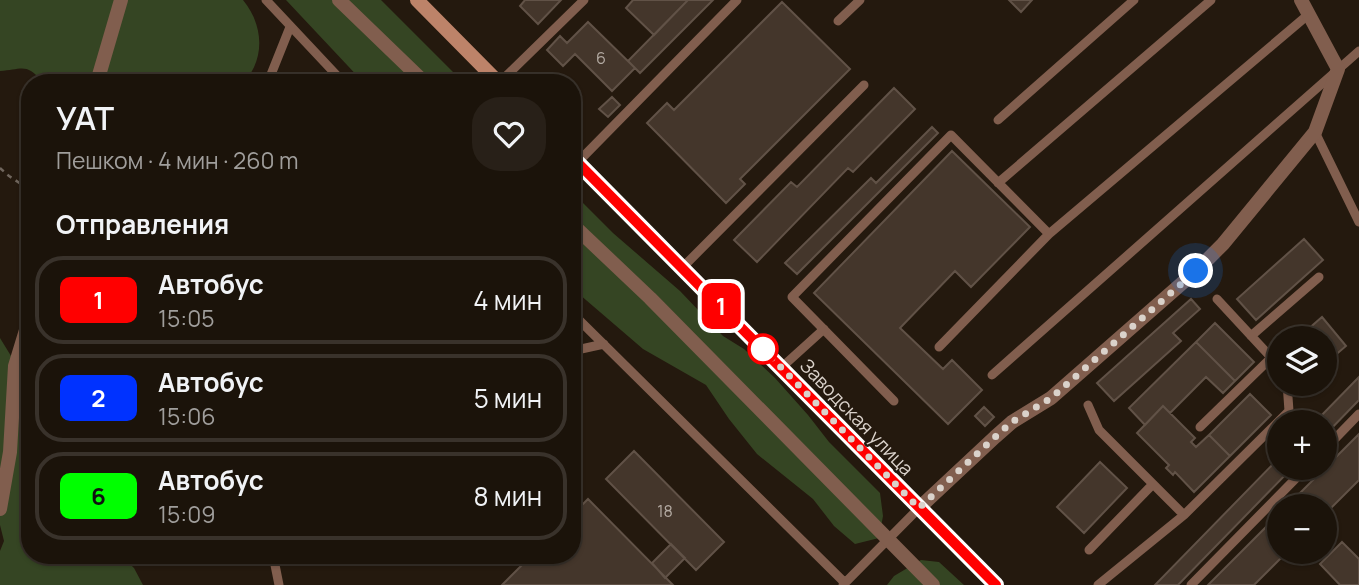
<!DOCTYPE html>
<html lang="ru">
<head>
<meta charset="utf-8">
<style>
  :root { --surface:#1b130a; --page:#282018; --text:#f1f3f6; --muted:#a09e9c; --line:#39322b }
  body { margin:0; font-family:Manrope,sans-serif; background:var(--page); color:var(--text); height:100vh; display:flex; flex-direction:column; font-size:26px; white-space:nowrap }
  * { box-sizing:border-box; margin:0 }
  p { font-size:23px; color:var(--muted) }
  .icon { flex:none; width:38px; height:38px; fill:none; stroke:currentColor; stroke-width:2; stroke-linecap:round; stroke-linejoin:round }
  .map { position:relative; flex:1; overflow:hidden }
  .details { position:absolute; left:21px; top:74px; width:560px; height:490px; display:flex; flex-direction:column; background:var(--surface); border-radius:28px; box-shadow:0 2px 5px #0004,0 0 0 2px var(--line) }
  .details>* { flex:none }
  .badge { padding:0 14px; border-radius:10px; font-size:24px; line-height:46px }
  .tools { position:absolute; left:1267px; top:326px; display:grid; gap:14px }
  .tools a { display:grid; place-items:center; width:70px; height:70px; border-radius:50%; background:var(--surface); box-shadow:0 2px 5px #0004,0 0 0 2px var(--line); font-size:35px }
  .you { position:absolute; width:35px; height:35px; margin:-18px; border:5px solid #fff; border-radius:50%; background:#1a73e8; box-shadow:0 0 0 10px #1a73e833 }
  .map>.badge { position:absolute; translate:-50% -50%; box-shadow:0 0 0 4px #fff }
  h2 { padding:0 35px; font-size:26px; line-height:63px }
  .round { display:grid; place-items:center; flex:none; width:74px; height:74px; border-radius:28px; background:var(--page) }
  .overview { display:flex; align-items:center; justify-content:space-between; height:119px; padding:0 35px }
  h1 { font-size:33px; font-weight:600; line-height:52px }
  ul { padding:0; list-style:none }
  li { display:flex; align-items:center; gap:21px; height:88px; margin:0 14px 10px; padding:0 21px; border:4px solid var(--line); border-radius:28px }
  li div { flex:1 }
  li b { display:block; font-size:26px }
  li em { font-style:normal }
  li .badge { min-width:77px; font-weight:700; text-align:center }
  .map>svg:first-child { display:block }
  .forest { fill:#354523 }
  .building { fill:#44362b; stroke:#615247; stroke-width:2 }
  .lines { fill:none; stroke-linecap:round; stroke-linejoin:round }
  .path { stroke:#70665d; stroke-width:2.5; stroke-dasharray:5 5; stroke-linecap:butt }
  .service { stroke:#815e4e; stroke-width:9 }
  .pedestrian { stroke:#815e4e; stroke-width:14 }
  .minor { stroke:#815e4e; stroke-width:14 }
  .secondary { stroke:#bd8369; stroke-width:14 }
  .line-casing { stroke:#fff; stroke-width:16 }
  .line { stroke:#f00; stroke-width:10 }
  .walk { stroke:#dad2cb; stroke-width:7; stroke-dasharray:0 12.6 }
  .stop-dot { fill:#fff; stroke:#f00; stroke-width:3.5 }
  .labels { text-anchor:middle; stroke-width:5; stroke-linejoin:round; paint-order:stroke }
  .number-label { font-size:16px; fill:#b4aba3 }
  .street-label { font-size:19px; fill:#dad2cb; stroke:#24190e }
</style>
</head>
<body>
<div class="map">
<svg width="1359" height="585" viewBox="0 0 1359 585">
  <rect width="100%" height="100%" fill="#24190e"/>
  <path class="forest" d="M 0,0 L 243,0 C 263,24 266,58 244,82 L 42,82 C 27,62 21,70 0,71 Z
    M 286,0 L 381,0 L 463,82 L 363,82 Z
    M 572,192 L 613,233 L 680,291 L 723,336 L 744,349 L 775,378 L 808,415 L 829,442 L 880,493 L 883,516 L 879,538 L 855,544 L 834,526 L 813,499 L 757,454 L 729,419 L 706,385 L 643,349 L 572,288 Z
    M 0,338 L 19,369 L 30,364 L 30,555 L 121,555 L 134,568 L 143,585 L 0,585 L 0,551 L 4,541 L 0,525 Z
    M 921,560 L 939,562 L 964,585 L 887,585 L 894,576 Z"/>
  <path class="building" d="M 525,0 L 561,0 L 538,24 L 520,6 Z
    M 633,0 L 688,0 L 654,35 L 626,8 Z
    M 688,0 L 713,0 L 640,73 L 628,61 Z
    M 1009,0 L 1032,0 L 1021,12 Z
    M 782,2 L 850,69 L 740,179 L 745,184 L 726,203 L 647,123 L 667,103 L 674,110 Z
    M 588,22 L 635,68 L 612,91 L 575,54 L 563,66 L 547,50 L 560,36 L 567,43 Z
    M 894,88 L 915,109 L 853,172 L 848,168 L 757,262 L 734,240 L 791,182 L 797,187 Z
    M 612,97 L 620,105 L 608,117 L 599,109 Z
    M 932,127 L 938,133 L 797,274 L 785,263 L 871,178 L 876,183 Z
    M 952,151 L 1030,227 L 971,287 L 955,271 L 900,328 L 943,369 L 952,360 L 982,390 L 948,424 L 814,293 Z
    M 1304,239 L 1323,260 L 1256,320 L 1237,299 Z
    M 1191,299 L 1200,309 L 1173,333 L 1181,341 L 1114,401 L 1097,383 Z
    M 1322,317 L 1346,346 L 1325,364 L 1325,338 L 1298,338 Z
    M 1215,323 L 1254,362 L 1235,381 L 1196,342 Z
    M 1196,342 L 1235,381 L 1223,393 L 1206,377 L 1170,413 L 1163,406 L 1145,425 L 1129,408 Z
    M 1359,377 L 1359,400 L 1325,435 L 1325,422 L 1315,422 Z
    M 1250,394 L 1271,415 L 1230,456 L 1209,435 Z
    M 1163,406 L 1195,438 L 1191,442 L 1196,447 L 1209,435 L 1230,456 L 1194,492 L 1175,472 L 1173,475 L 1166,468 L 1169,465 L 1137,433 Z
    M 984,407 L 994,417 L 985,426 L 975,416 Z
    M 1359,434 L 1359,480 L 1325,514 L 1325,506 L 1287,506 Z
    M 634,451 L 724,542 L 696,570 L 606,479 Z
    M 1279,458 L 1279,467 L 1293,467 L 1178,585 L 1155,585 Z
    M 1100,462 L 1127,488 L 1084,533 L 1057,507 Z
    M 588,499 L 673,585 L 502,585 L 532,555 L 572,555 L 572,515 Z
    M 1279,514 L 1279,551 L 1288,551 L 1254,585 L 1208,585 Z
    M 1342,542 L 1359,559 L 1359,585 L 1340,585 L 1320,564 Z
    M 671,544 L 685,558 L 665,578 L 652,563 Z"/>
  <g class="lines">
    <path class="path" d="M 0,168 L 9,176 L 30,190"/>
    <path class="service" d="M 266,0 L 343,82
      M 838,21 L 860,0
      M 268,82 L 290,27
      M 500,82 L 584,0
      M 998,120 L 1134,0
      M 1315,132 L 1359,222
      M 578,162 L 737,0
      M 998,183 L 1211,0
      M 682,268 L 864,85
      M 1217,299 L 1279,366
      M 572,313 L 845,583
      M 1251,336 L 1319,277
      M 939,347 L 1049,234 L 1309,14
      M 572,351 L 604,344
      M 782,367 L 824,329
      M 992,375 L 1359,51
      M 894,401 L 792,297 L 951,135 L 1049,234
      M 1088,405 L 1099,430 L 1184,515
      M 1200,427 L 1271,358
      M 1325,449 L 1359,414
      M 1089,550 L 1153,484
      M 226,555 L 246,555
      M 273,555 L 279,585
      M 843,585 L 919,508
      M 1098,585 L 1184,515 L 1289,411 L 1287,383
      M 1191,585 L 1307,467"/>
    <path class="pedestrian" d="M 339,0 L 424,82
      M 97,82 L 121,0
      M 572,224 L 650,298 L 933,585
      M 0,509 L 10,452 L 15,366 L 30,317"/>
    <path class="minor" d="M 919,508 L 995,437 L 1012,422 L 1051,398 L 1196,271 L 1223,244 L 1315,132 L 1338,69 L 1301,0"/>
    <path class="secondary" d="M 417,0 L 498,82
      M 572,157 L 996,585"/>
  </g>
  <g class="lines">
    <defs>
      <path id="line" d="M 572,157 L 996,585"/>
    </defs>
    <use href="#line" class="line-casing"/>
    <use href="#line" class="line"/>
    <path class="walk" d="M 763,349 L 919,508 L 995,437 L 1012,422 L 1051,398 L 1196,271"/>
  </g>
  <circle class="stop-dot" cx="763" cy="349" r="14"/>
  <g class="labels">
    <g class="number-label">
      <text x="601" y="64">6</text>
      <text x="665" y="517">18</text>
    </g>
    <g class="street-label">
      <text transform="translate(857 417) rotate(46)" y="7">Заводская улица</text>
    </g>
  </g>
</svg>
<div class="tools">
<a><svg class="icon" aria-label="layers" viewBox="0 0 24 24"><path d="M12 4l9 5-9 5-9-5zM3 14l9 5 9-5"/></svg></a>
<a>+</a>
<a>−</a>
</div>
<div class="you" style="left:1196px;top:271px"></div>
<b class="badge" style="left:721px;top:306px;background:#f00;color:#fff">1</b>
<section class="details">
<div class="overview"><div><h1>УАТ</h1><p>Пешком · 4 мин · 260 m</p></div><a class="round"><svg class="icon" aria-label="heart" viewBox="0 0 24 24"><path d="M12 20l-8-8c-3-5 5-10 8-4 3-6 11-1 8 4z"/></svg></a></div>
<h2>Отправления</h2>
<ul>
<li><span class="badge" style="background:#f00;color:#fff">1</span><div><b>Автобус</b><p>15:05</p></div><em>4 мин</em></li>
<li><span class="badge" style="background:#0032ff;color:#fff">2</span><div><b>Автобус</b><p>15:06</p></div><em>5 мин</em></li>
<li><span class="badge" style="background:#0f0;color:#111">6</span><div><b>Автобус</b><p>15:09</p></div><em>8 мин</em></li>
</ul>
</section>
</div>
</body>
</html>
